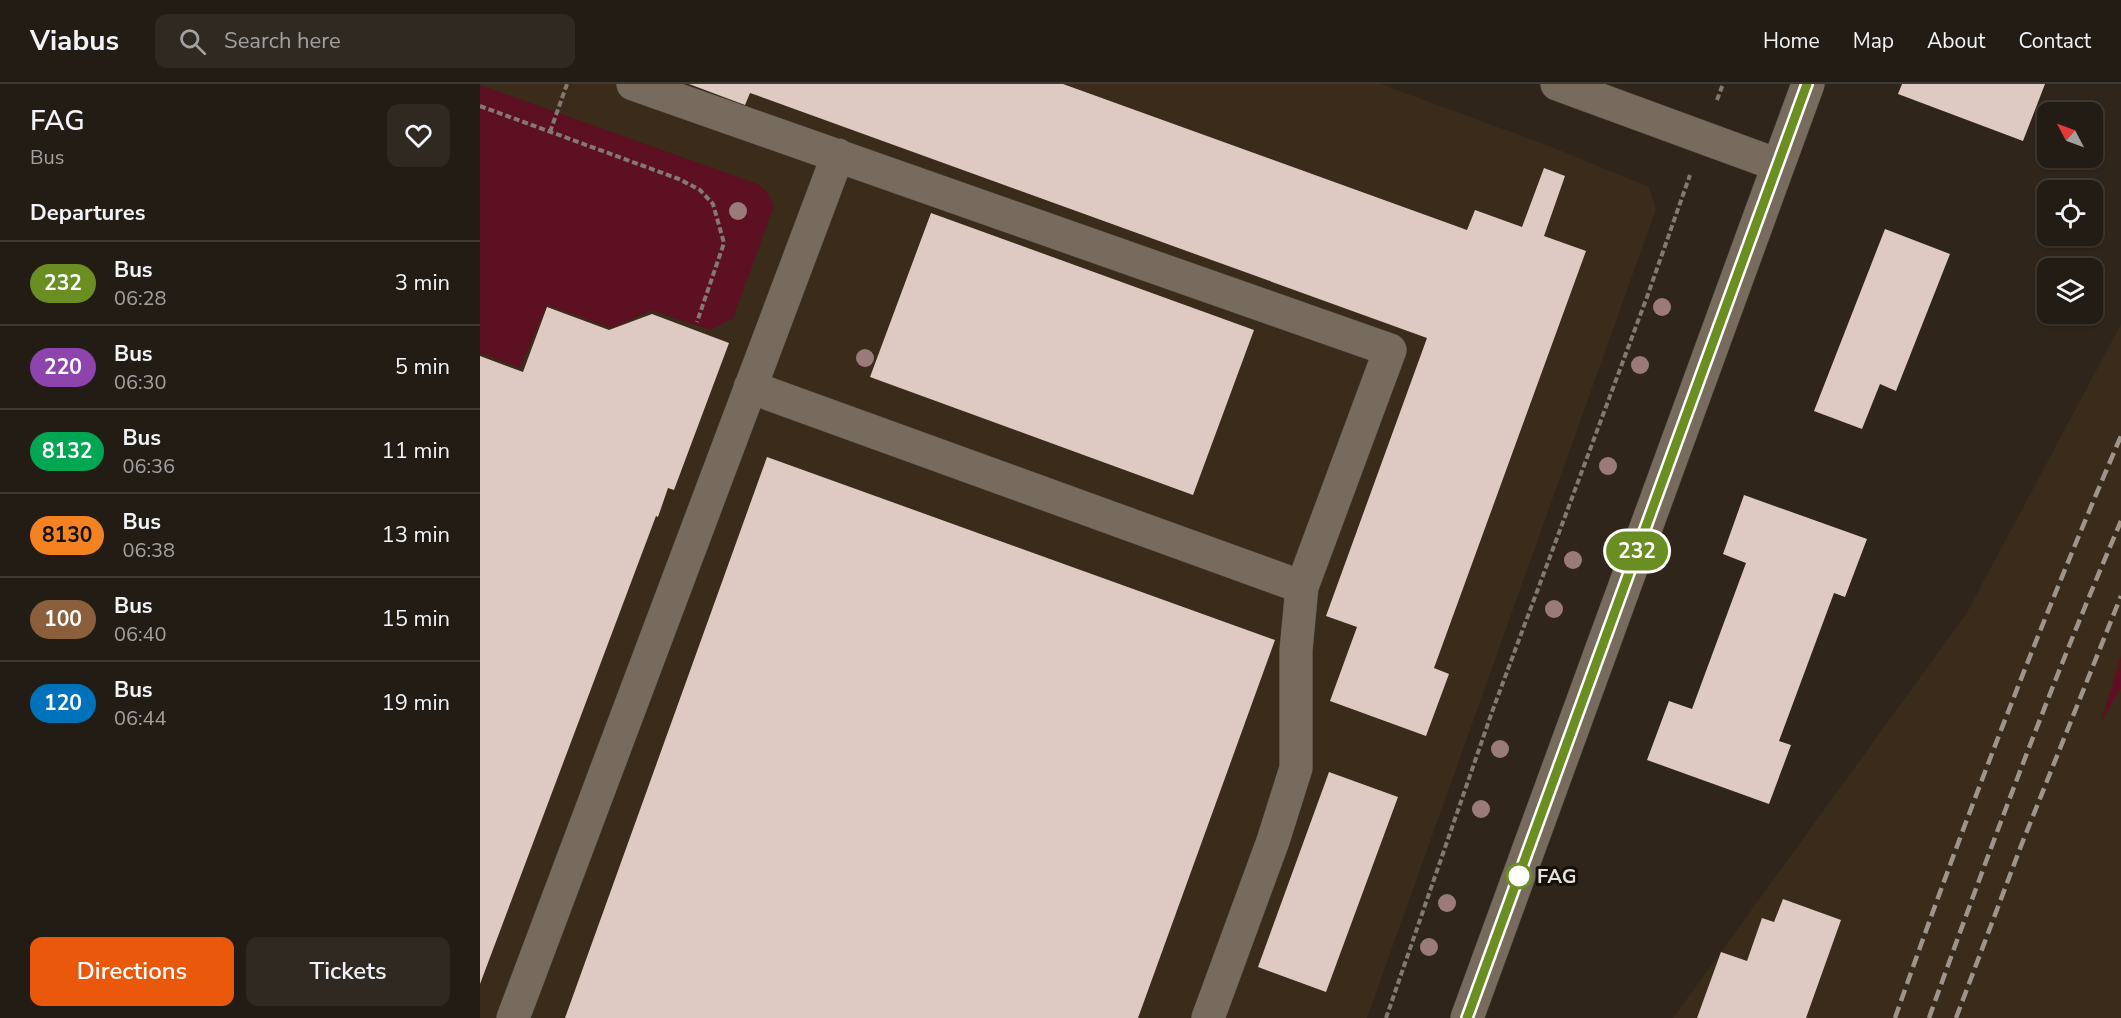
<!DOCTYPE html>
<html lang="en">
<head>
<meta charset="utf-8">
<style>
  :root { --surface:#231c14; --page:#2f2922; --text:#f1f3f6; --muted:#a3a1a0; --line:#403a34; --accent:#ea580c }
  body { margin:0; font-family:"Nunito Sans",sans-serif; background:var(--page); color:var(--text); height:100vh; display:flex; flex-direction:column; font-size:22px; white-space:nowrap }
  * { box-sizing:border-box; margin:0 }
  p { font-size:20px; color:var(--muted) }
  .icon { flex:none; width:33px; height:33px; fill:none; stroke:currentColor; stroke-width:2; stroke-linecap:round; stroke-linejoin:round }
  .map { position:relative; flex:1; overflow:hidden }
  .details { display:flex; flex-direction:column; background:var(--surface); width:480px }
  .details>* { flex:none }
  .badge { padding:0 12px; border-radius:20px; font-size:21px; line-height:39px }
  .needle { width:39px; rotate:311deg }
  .tools { position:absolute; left:1557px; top:18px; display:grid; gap:12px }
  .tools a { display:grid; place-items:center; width:66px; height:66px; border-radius:12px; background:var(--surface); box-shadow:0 2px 4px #0004,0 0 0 2px var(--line); font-size:30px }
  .map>.badge { position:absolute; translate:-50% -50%; box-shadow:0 0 0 3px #fff }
  h2 { padding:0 30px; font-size:22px; line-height:54px }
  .round { display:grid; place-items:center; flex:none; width:63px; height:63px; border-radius:12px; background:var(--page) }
  .summary { display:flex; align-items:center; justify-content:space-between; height:102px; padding:0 30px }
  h1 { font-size:28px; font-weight:600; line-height:45px }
  .primary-button { display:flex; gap:12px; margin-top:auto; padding:12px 30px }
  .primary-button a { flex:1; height:69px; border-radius:12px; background:var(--accent); color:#fff; font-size:24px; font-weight:600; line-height:69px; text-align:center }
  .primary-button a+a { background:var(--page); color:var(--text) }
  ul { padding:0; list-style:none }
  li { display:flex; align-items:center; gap:18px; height:84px; padding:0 30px; border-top:2px solid var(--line) }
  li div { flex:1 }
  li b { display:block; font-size:22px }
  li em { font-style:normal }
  li .badge { min-width:66px; font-weight:700; text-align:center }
  header { display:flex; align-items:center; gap:36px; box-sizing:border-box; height:84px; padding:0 30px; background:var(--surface); border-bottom:2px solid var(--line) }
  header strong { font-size:28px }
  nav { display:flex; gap:33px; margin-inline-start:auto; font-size:21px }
  .search { width:420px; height:54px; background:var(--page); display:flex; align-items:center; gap:15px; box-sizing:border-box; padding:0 21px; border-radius:12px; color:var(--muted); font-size:22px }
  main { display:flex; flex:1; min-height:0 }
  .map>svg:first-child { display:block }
  .built { fill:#3a2b1b }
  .green { fill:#5d1022 }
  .building { fill:#decac3 }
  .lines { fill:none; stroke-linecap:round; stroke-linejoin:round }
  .minor-casing { stroke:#494038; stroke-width:34 }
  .path { stroke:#827970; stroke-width:4; stroke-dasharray:6 3; stroke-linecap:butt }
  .minor { stroke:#776b5e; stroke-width:33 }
  .rail { stroke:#9d958b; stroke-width:4.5; stroke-dasharray:12 6; stroke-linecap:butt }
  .tree { fill:#9b7b79 }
  .line-casing { stroke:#fff; stroke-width:14 }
  .line { stroke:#6b8e23; stroke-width:9 }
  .stop-dot { fill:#fff; stroke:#6b8e23; stroke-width:3 }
  .labels { text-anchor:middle; stroke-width:6; stroke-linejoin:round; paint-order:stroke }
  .stop-label { font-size:20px; font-weight:bold; fill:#e7e0d8; stroke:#140f0a; text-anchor:start }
</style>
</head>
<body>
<header>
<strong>Viabus</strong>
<div class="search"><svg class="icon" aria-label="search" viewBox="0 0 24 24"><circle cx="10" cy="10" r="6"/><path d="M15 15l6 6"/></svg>Search here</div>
<nav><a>Home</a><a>Map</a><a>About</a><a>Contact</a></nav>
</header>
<main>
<section class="details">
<div class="summary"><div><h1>FAG</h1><p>Bus</p></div><a class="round"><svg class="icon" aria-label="heart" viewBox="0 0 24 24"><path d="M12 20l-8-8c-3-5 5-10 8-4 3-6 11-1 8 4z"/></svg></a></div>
<h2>Departures</h2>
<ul>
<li><span class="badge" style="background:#6b8e23;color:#fff">232</span><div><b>Bus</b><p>06:28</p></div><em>3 min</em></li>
<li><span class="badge" style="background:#8e44ad;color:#fff">220</span><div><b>Bus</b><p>06:30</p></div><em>5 min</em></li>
<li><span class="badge" style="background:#00a651;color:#fff">8132</span><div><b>Bus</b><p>06:36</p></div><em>11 min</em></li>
<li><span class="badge" style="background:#f58220;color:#111">8130</span><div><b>Bus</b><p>06:38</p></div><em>13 min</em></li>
<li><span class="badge" style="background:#8b5e3c;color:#fff">100</span><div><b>Bus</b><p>06:40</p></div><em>15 min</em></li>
<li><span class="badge" style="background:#0072bc;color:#fff">120</span><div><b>Bus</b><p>06:44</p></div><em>19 min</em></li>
</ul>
<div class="primary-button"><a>Directions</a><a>Tickets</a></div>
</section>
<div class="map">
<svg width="1641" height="934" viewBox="0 0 1641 934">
  <rect width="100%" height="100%" fill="#2f251a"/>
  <path class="built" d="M 0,0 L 901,0 L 1072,63 L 1169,103 L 1176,125 L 887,934 L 0,934 Z
    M 1641,240 L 1641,934 L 1193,934 L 1486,530 Z"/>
  <path class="green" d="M 0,1 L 280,101 L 289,111 L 294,122 L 253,234 L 230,246 L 171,226 L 132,244 L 67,221 L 40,284 L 0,269 Z
    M 1641,572 L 1641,604 L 1621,638 Z"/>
  <path class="building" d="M 209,0 L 583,0 L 987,146 L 995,126 L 1042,143 L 1064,84 L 1085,92 L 1064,152 L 1106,167 L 954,584 L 969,590 L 946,652 L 850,617 L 877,543 L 846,532 L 947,254 L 276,11 L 270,9 L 265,21 Z
    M 1422,0 L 1565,0 L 1543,57 L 1418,10 Z
    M 451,129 L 774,246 L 713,411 L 390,293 Z
    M 1405,145 L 1470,170 L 1416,307 L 1400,300 L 1382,345 L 1334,327 Z
    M 67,223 L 129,246 L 172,230 L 249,259 L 194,406 L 188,404 L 178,433 L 176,432 L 0,900 L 0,272 L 43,288 Z
    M 287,373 L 795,556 L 658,934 L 85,934 Z
    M 1264,411 L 1387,455 L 1365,513 L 1354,509 L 1299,657 L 1311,661 L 1289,720 L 1167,676 L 1189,617 L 1212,625 L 1266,479 L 1243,470 Z
    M 849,688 L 918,713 L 846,908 L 778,883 Z
    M 1303,815 L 1361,836 L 1326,934 L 1217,934 L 1241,868 L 1267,877 L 1282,834 L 1294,838 Z"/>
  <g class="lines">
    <defs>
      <path id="minor" d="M 153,0 L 910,266 L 822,503 L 816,566 L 816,684 L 793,757 L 728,934
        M 1077,0 L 1298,81
        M 270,303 L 822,503
        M 33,934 L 358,71
        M 987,934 L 1328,0"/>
    </defs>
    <use href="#minor" class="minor-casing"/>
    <path class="path" d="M 1237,16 L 1243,0
      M 0,22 L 199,95 L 220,106 L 233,120 L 244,159 L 217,238
      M 70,48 L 87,0
      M 906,934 L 1012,628 L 1167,213 L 1210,91"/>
    <use href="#minor" class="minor"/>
    <path class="rail" d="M 1415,934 C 1484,737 1559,543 1641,352
      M 1449,934 C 1509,767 1571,600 1641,437
      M 1476,934 L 1541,762 L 1641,512"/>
  </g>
  <g class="tree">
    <circle cx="258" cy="127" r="9"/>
    <circle cx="1182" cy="223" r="9"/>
    <circle cx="385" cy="274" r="9"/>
    <circle cx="1160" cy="281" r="9"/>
    <circle cx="1128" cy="382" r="9"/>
    <circle cx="1093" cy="476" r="9"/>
    <circle cx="1074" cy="525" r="9"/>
    <circle cx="1020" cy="665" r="9"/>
    <circle cx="1001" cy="725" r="9"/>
    <circle cx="967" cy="819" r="9"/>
    <circle cx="949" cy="863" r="9"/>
  </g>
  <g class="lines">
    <defs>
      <path id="line" d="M 987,934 L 1327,0"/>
    </defs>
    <use href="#line" class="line-casing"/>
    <use href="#line" class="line"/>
  </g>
  <circle class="stop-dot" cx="1039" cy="792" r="12"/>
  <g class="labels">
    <g class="stop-label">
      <text x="1057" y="799">FAG</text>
    </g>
  </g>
</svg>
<div class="tools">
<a><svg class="needle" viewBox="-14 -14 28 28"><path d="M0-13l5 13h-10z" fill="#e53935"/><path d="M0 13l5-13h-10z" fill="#a3a1a0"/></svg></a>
<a><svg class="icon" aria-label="locate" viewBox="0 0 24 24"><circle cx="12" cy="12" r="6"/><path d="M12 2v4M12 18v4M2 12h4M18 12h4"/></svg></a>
<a><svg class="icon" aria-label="layers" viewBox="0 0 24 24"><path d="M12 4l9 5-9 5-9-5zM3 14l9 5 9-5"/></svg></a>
</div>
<b class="badge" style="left:1157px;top:467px;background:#6b8e23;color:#fff">232</b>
</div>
</main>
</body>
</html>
